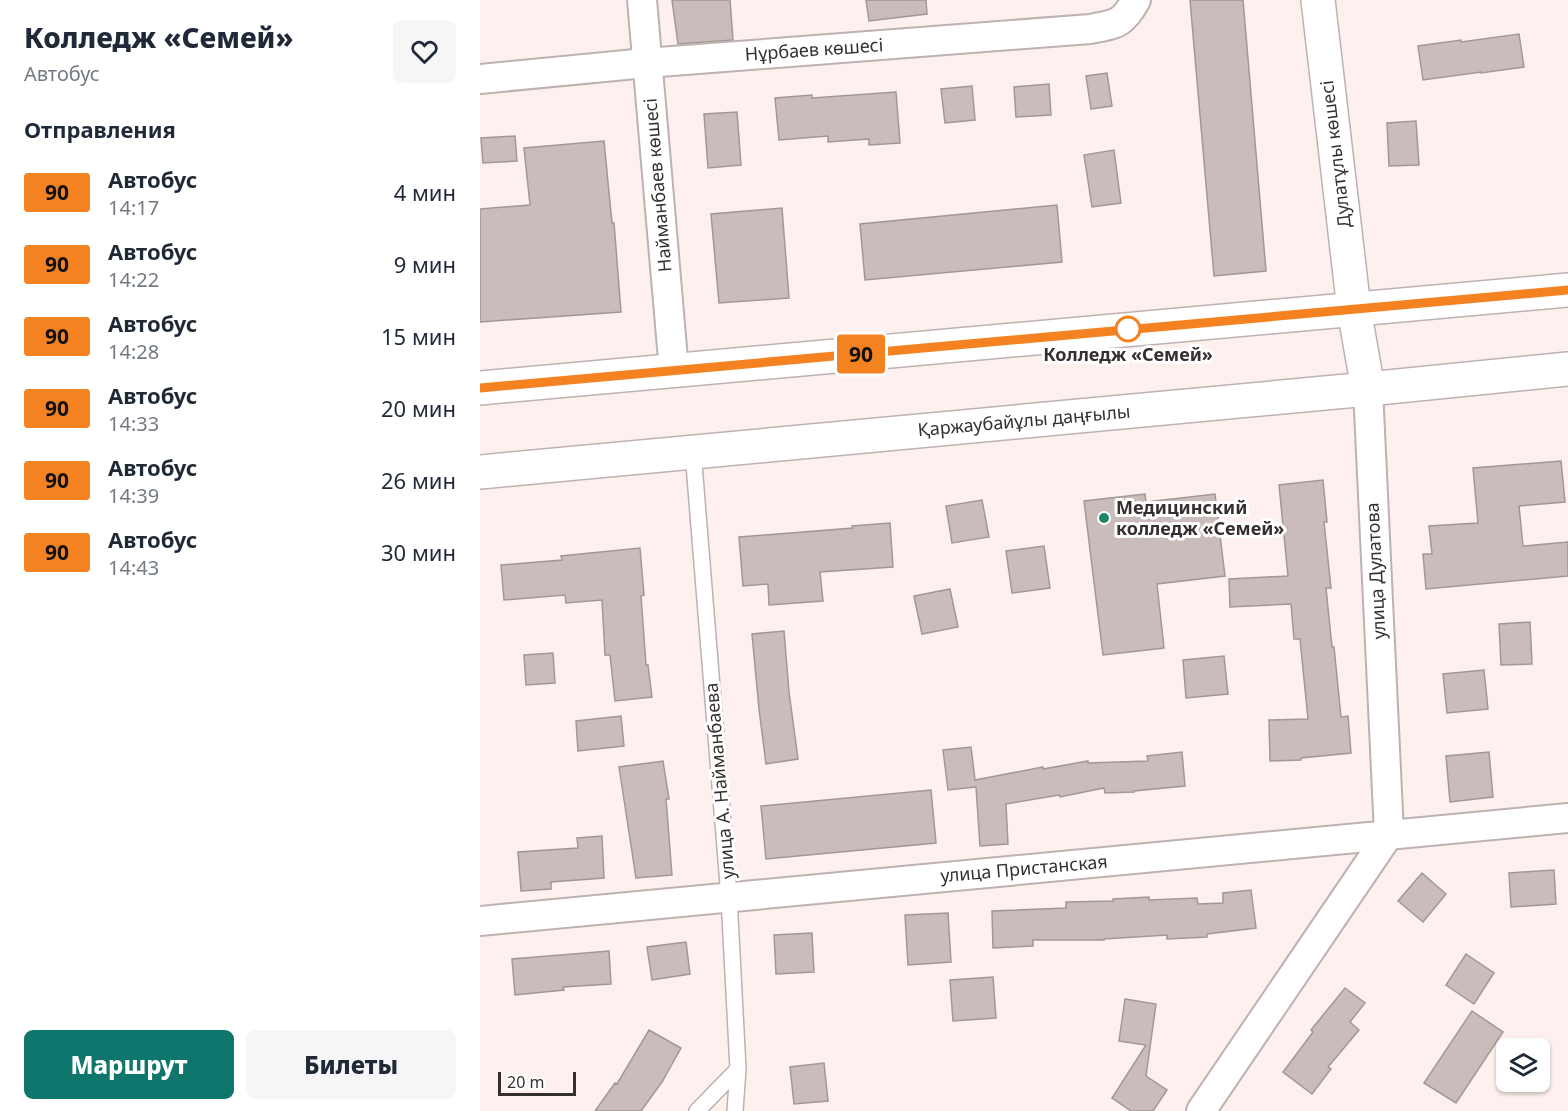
<!DOCTYPE html>
<html lang="ru">
<head>
<meta charset="utf-8">
<style>
  :root { --surface:#fff; --page:#f6f6f7; --text:#1f2937; --muted:#747a83; --accent:#0f766e }
  body { margin:0; font-family:"Noto Sans",sans-serif; background:var(--page); color:var(--text); height:100vh; display:flex; flex-direction:column; font-size:22px; white-space:nowrap }
  * { box-sizing:border-box; margin:0 }
  p { font-size:20px; color:var(--muted) }
  .icon { flex:none; width:33px; height:33px; fill:none; stroke:currentColor; stroke-width:2; stroke-linecap:round; stroke-linejoin:round }
  .map { position:relative; flex:1; overflow:hidden }
  .details { display:flex; flex-direction:column; background:var(--surface); width:480px }
  .details>* { flex:none }
  .badge { padding:0 12px; border-radius:4px; font-size:21px; line-height:39px }
  .buttons { position:absolute; left:1016px; top:1038px; display:grid; gap:12px }
  .buttons a { display:grid; place-items:center; width:54px; height:54px; border-radius:9px; background:var(--surface); box-shadow:0 2px 4px #0004; font-size:30px }
  .scale { position:absolute; left:18px; bottom:15px; width:78px; box-sizing:border-box; padding-left:6px; border:3px solid #35302f; border-top:0; font-size:16px; line-height:21px; white-space:nowrap; color:#35302f; -webkit-text-stroke:4px #fff; paint-order:stroke }
  .map>.badge { position:absolute; translate:-50% -50%; box-shadow:0 0 0 3px #fff }
  h2 { padding:0 24px; font-size:22px; line-height:54px }
  .round { display:grid; place-items:center; flex:none; width:63px; height:63px; border-radius:9px; background:var(--page) }
  .summary { display:flex; align-items:center; justify-content:space-between; height:102px; padding:0 24px }
  h1 { font-size:28px; font-weight:800; line-height:45px }
  .primary-button { display:flex; gap:12px; margin-top:auto; padding:12px 24px }
  .primary-button a { flex:1; height:69px; border-radius:9px; background:var(--accent); color:#fff; font-size:24px; font-weight:800; line-height:69px; text-align:center }
  .primary-button a+a { background:var(--page); color:var(--text) }
  ul { padding:0; list-style:none }
  li { display:flex; align-items:center; gap:18px; height:72px; padding:0 24px }
  li div { flex:1 }
  li b { display:block; font-size:22px }
  li em { font-style:normal }
  li .badge { min-width:66px; font-weight:700; text-align:center }
  main { display:flex; flex:1; min-height:0 }
  .map>svg:first-child { display:block }
  .building { fill:#c9bcbb; stroke:#a39796; stroke-width:1.5 }
  .lines { fill:none; stroke-linecap:round; stroke-linejoin:round }
  .service-casing { stroke:#beb2b1; stroke-width:18 }
  .minor-casing { stroke:#beb2b1; stroke-width:32 }
  .tertiary-casing { stroke:#beb2b1; stroke-width:36 }
  .trunk-casing { stroke:#beb2b1; stroke-width:36 }
  .service { stroke:#fff; stroke-width:15 }
  .minor { stroke:#fff; stroke-width:28 }
  .tertiary { stroke:#fff; stroke-width:33 }
  .trunk { stroke:#fff; stroke-width:33 }
  .line-casing { stroke:#fff; stroke-width:14 }
  .line { stroke:#f58220; stroke-width:9 }
  .stop-dot { fill:#fff; stroke:#f58220; stroke-width:3 }
  .poi-dot { fill:#1a8866; stroke:#fff; stroke-width:2 }
  .labels { text-anchor:middle; stroke-width:6; stroke-linejoin:round; paint-order:stroke }
  .street-label { font-size:18px; fill:#35302f; stroke:#fff }
  .stop-label { font-size:18px; font-weight:bold; fill:#35302f; stroke:#fff }
  .poi-label { font-size:18px; font-weight:bold; fill:#35302f; stroke:#fff; text-anchor:start }
</style>
</head>
<body>
<main>
<section class="details">
<div class="summary"><div><h1>Колледж «Семей»</h1><p>Автобус</p></div><a class="round"><svg class="icon" aria-label="heart" viewBox="0 0 24 24"><path d="M12 20l-8-8c-3-5 5-10 8-4 3-6 11-1 8 4z"/></svg></a></div>
<h2>Отправления</h2>
<ul>
<li><span class="badge" style="background:#f58220;color:#111">90</span><div><b>Автобус</b><p>14:17</p></div><em>4 мин</em></li>
<li><span class="badge" style="background:#f58220;color:#111">90</span><div><b>Автобус</b><p>14:22</p></div><em>9 мин</em></li>
<li><span class="badge" style="background:#f58220;color:#111">90</span><div><b>Автобус</b><p>14:28</p></div><em>15 мин</em></li>
<li><span class="badge" style="background:#f58220;color:#111">90</span><div><b>Автобус</b><p>14:33</p></div><em>20 мин</em></li>
<li><span class="badge" style="background:#f58220;color:#111">90</span><div><b>Автобус</b><p>14:39</p></div><em>26 мин</em></li>
<li><span class="badge" style="background:#f58220;color:#111">90</span><div><b>Автобус</b><p>14:43</p></div><em>30 мин</em></li>
</ul>
<div class="primary-button"><a>Маршрут</a><a>Билеты</a></div>
</section>
<div class="map">
<svg width="1088" height="1111" viewBox="0 0 1088 1111">
  <rect width="100%" height="100%" fill="#fdf0ee"/>
  <path class="building" d="M 192,0 L 250,0 L 253,40 L 198,44 Z
    M 386,0 L 446,0 L 447,14 L 389,21 Z
    M 710,0 L 763,0 L 786,271 L 734,276 Z
    M 1039,34 L 1044,67 L 1001,73 L 1001,72 L 943,80 L 938,46 L 981,40 L 981,42 Z
    M 627,73 L 632,106 L 611,109 L 606,76 Z
    M 569,84 L 571,115 L 536,117 L 534,87 Z
    M 492,86 L 495,120 L 465,123 L 461,89 Z
    M 416,92 L 420,143 L 389,145 L 389,139 L 348,142 L 348,136 L 299,140 L 295,98 L 332,95 L 332,98 Z
    M 257,112 L 261,165 L 228,168 L 224,114 Z
    M 936,121 L 939,165 L 909,166 L 907,123 Z
    M 35,136 L 37,161 L 3,163 L 1,138 Z
    M 124,141 L 132,223 L 134,223 L 141,312 L 0,322 L 0,209 L 50,205 L 44,148 Z
    M 634,150 L 641,203 L 612,207 L 604,155 Z
    M 577,205 L 582,262 L 385,280 L 380,224 Z
    M 302,208 L 309,298 L 239,303 L 231,214 Z
    M 1081,461 L 1085,502 L 1039,506 L 1043,546 L 1088,542 L 1088,576 L 946,589 L 943,554 L 952,554 L 949,526 L 998,523 L 993,468 Z
    M 843,480 L 847,522 L 844,522 L 851,588 L 846,588 L 852,647 L 854,647 L 861,717 L 868,716 L 871,753 L 821,758 L 821,760 L 790,761 L 789,720 L 828,719 L 820,639 L 814,639 L 811,604 L 750,607 L 749,579 L 808,576 L 799,485 Z
    M 665,494 L 666,502 L 735,494 L 745,576 L 677,584 L 684,648 L 623,655 L 604,501 Z
    M 502,500 L 509,537 L 472,543 L 466,506 Z
    M 410,523 L 413,567 L 340,572 L 343,601 L 289,605 L 288,584 L 263,586 L 259,537 L 373,528 L 372,526 Z
    M 564,546 L 570,588 L 532,593 L 526,551 Z
    M 160,548 L 164,595 L 161,596 L 166,665 L 168,665 L 172,697 L 135,701 L 130,655 L 125,655 L 122,600 L 86,603 L 85,595 L 24,600 L 21,565 L 82,560 L 81,556 Z
    M 470,589 L 478,627 L 442,634 L 434,596 Z
    M 1050,622 L 1052,664 L 1021,665 L 1019,624 Z
    M 304,631 L 309,692 L 318,759 L 286,764 L 279,709 L 272,634 Z
    M 73,653 L 75,683 L 46,685 L 44,655 Z
    M 744,656 L 748,694 L 706,698 L 703,660 Z
    M 1004,670 L 1008,709 L 967,713 L 963,674 Z
    M 141,716 L 144,746 L 98,751 L 96,721 Z
    M 491,747 L 495,780 L 563,767 L 563,769 L 608,761 L 608,763 L 668,761 L 667,756 L 702,752 L 705,786 L 654,791 L 654,792 L 625,793 L 624,788 L 580,797 L 579,795 L 526,804 L 528,844 L 500,846 L 496,787 L 468,790 L 463,750 Z
    M 1009,752 L 1013,797 L 970,802 L 966,756 Z
    M 183,761 L 189,799 L 186,799 L 192,875 L 156,878 L 139,767 Z
    M 451,790 L 456,843 L 286,859 L 281,806 Z
    M 122,836 L 124,878 L 71,882 L 71,889 L 41,891 L 38,852 L 98,848 L 97,838 Z
    M 1074,870 L 1076,904 L 1031,907 L 1029,873 Z
    M 942,873 L 966,894 L 943,922 L 918,901 Z
    M 771,890 L 776,928 L 727,934 L 727,937 L 687,939 L 687,935 L 624,939 L 624,940 L 553,940 L 553,946 L 513,948 L 512,911 L 586,908 L 586,902 L 633,901 L 633,899 L 669,897 L 669,900 L 717,898 L 718,904 L 743,903 L 743,893 Z
    M 468,913 L 471,962 L 428,965 L 425,915 Z
    M 332,933 L 334,972 L 296,974 L 294,935 Z
    M 206,942 L 210,974 L 172,980 L 167,947 Z
    M 129,951 L 131,984 L 83,987 L 84,990 L 35,995 L 32,959 Z
    M 986,954 L 1014,973 L 994,1004 L 966,985 Z
    M 513,977 L 516,1018 L 473,1021 L 470,980 Z
    M 865,988 L 885,1003 L 870,1022 L 879,1030 L 848,1067 L 851,1069 L 832,1094 L 803,1072 L 833,1032 L 831,1030 Z
    M 645,999 L 676,1004 L 666,1076 L 687,1090 L 673,1111 L 651,1111 L 632,1098 L 666,1045 L 639,1041 Z
    M 992,1011 L 1023,1032 L 976,1103 L 944,1083 Z
    M 169,1030 L 201,1048 L 182,1082 L 161,1111 L 115,1111 L 135,1083 L 137,1084 Z
    M 344,1063 L 348,1101 L 314,1104 L 310,1067 Z"/>
  <g class="lines">
    <defs>
      <path id="service" d="M 213,452 L 249,897 L 258,1069 L 255,1111
        M 217,1111 L 258,1069"/>
      <path id="minor" d="M 162,0 L 194,371
        M 0,79 L 166,63 L 610,29 C 636,24 642,25 656,0
        M 0,921 L 1088,818
        M 721,1111 L 909,834 L 888,389"/>
      <path id="tertiary" d="M 838,0 L 874,309 L 888,389"/>
      <path id="trunk" d="M 0,388 L 1088,290
        M 0,472 L 888,389 L 1088,369"/>
    </defs>
    <use href="#service" class="service-casing"/>
    <use href="#minor" class="minor-casing"/>
    <use href="#tertiary" class="tertiary-casing"/>
    <use href="#trunk" class="trunk-casing"/>
    <use href="#service" class="service"/>
    <use href="#minor" class="minor"/>
    <use href="#tertiary" class="tertiary"/>
    <use href="#trunk" class="trunk"/>
  </g>
  <g class="lines">
    <defs>
      <path id="line" d="M 0,388 L 1088,290"/>
    </defs>
    <use href="#line" class="line-casing"/>
    <use href="#line" class="line"/>
  </g>
  <circle class="stop-dot" cx="648" cy="329" r="12"/>
  <circle class="poi-dot" cx="624" cy="518" r="6"/>
  <g class="labels">
    <g class="street-label">
      <text transform="translate(334 50) rotate(-4)" y="6">Нұрбаев көшесі</text>
      <text transform="translate(856 154) rotate(-97)" y="6">Дулатұлы көшесі</text>
      <text transform="translate(178 185) rotate(-95)" y="6">Найманбаев көшесі</text>
      <text transform="translate(544 421) rotate(-5)" y="6">Қаржаубайұлы даңғылы</text>
      <text transform="translate(896 571) rotate(-93)" y="6">улица Дулатова</text>
      <text transform="translate(240 781) rotate(-95)" y="6">улица А. Найманбаева</text>
      <text transform="translate(544 869) rotate(-5)" y="6">улица Пристанская</text>
    </g>
    <g class="stop-label">
      <text x="648" y="361">Колледж «Семей»</text>
    </g>
    <g class="poi-label">
      <text x="636" y="514">Медицинский<tspan x="636" dy="21">колледж «Семей»</tspan></text>
    </g>
  </g>
</svg>
<div class="buttons">
<a><svg class="icon" aria-label="layers" viewBox="0 0 24 24"><path d="M12 4l9 5-9 5-9-5zM3 14l9 5 9-5"/></svg></a>
</div>
<div class="scale">20 m</div>
<b class="badge" style="left:381px;top:354px;background:#f58220;color:#111">90</b>
</div>
</main>
</body>
</html>
